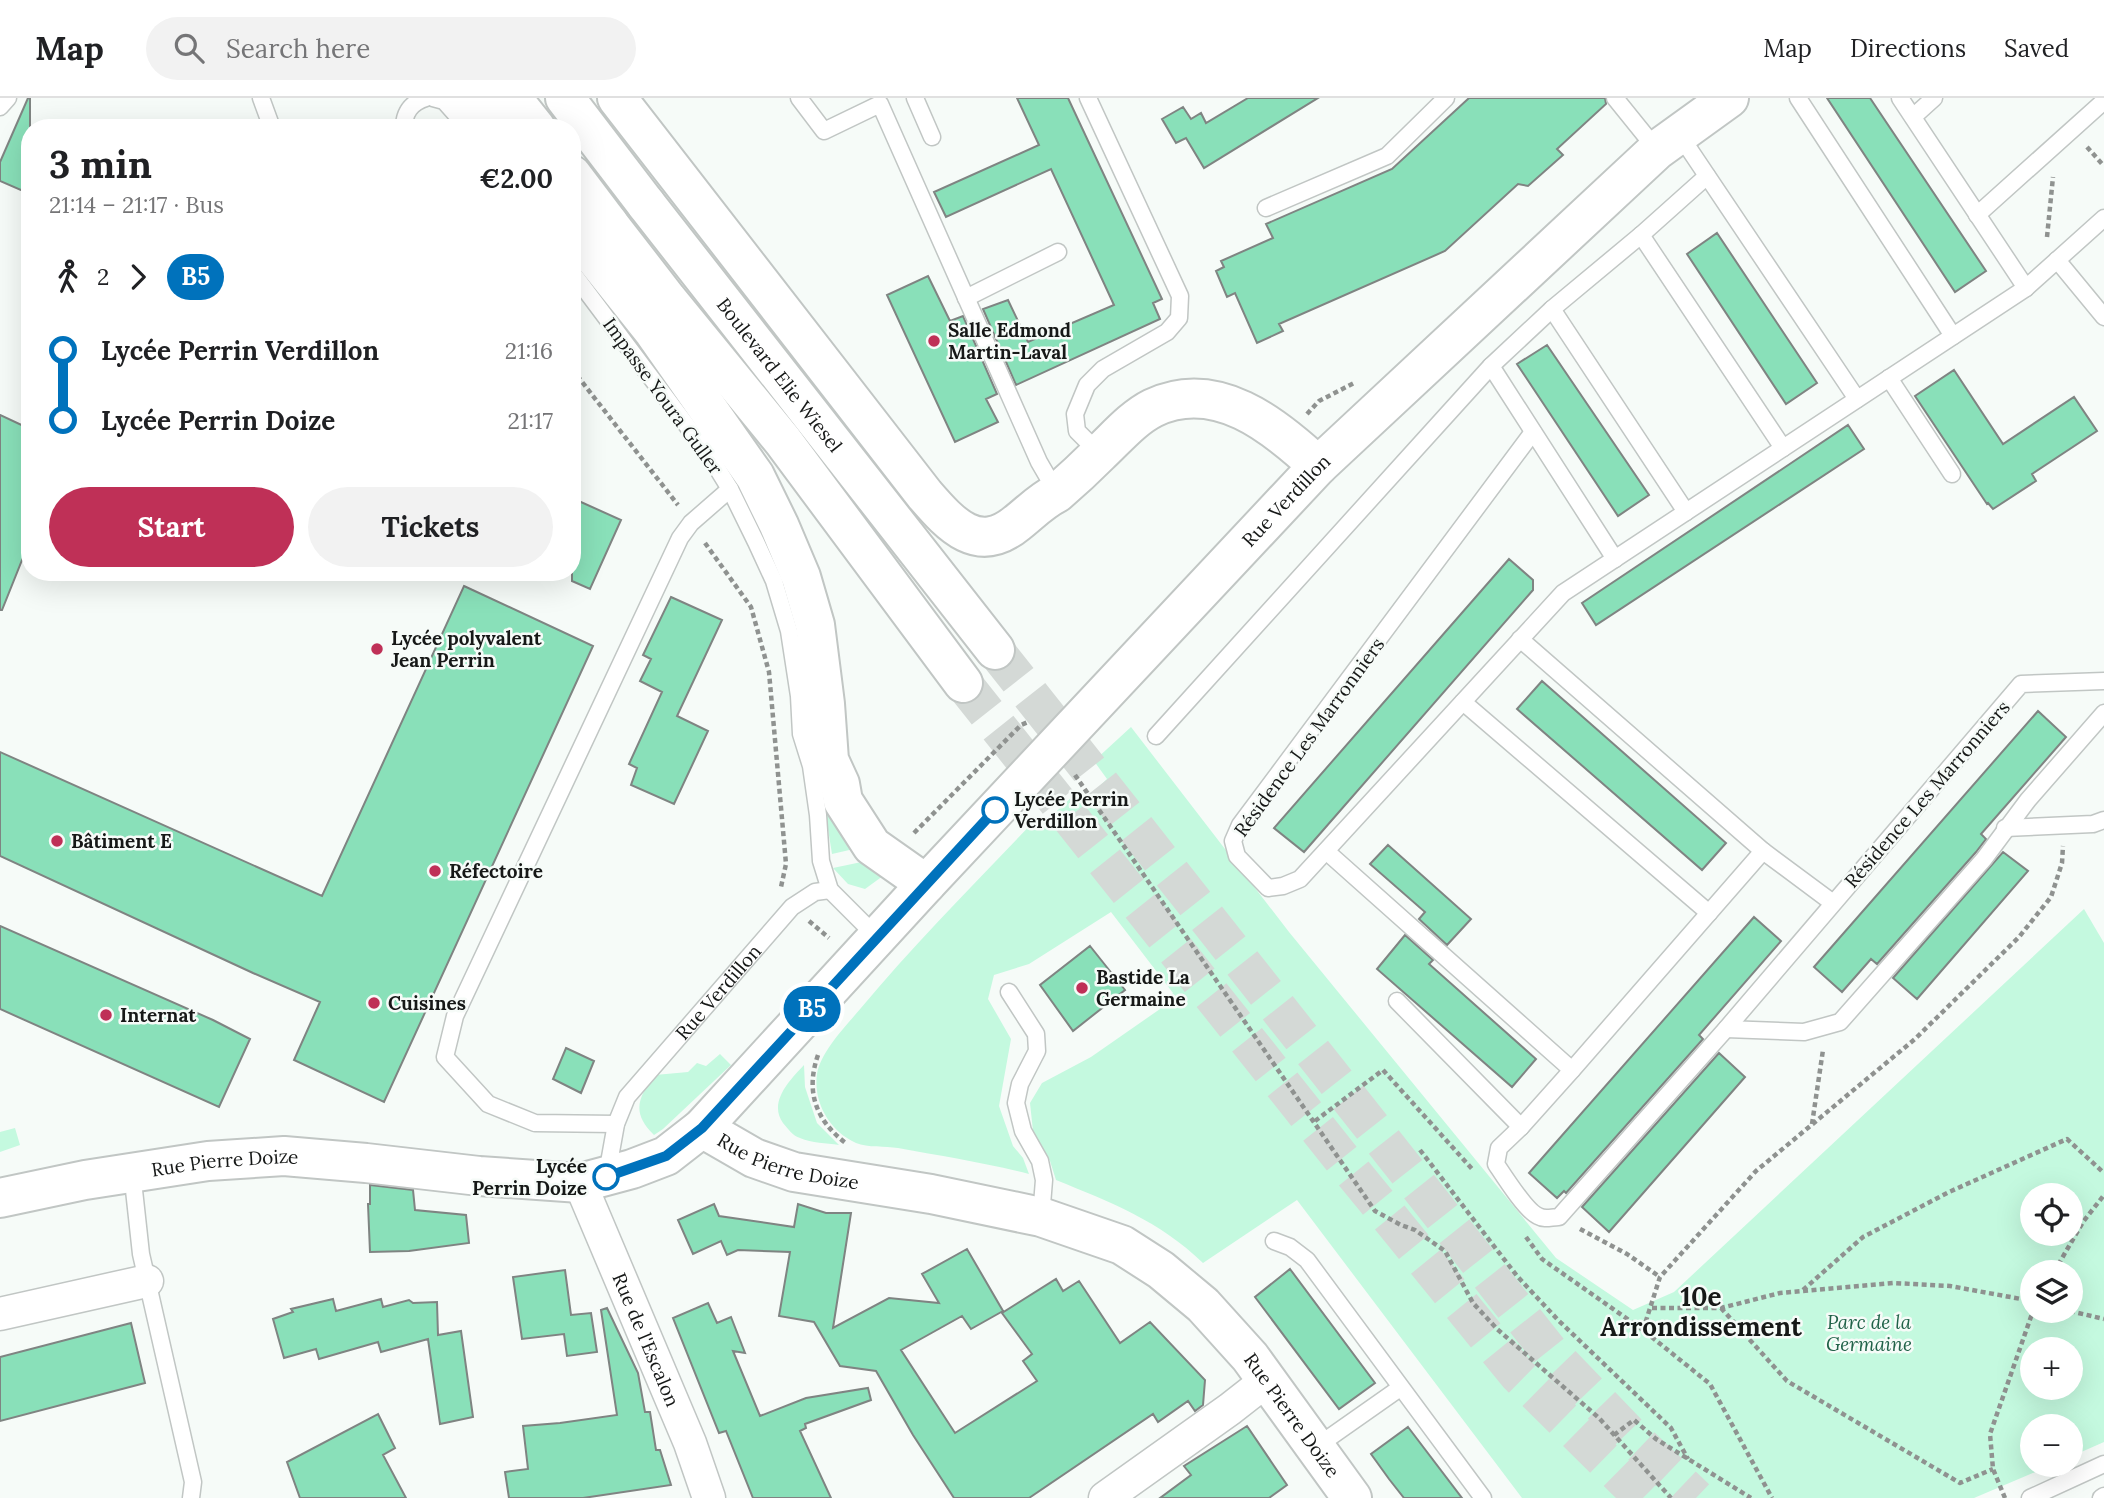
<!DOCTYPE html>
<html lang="en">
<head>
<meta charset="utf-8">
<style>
  :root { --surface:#fff; --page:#f2f2f2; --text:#202124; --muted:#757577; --line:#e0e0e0; --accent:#bf3057 }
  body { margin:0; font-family:Lora,serif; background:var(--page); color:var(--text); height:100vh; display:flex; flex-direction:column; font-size:26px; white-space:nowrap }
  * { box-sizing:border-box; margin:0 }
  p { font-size:23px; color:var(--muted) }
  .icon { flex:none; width:38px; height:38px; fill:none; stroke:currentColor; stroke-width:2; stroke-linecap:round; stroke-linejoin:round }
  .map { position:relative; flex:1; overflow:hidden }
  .side { position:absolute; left:21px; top:21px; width:560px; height:462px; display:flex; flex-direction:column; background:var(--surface); border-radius:28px; box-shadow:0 7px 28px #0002 }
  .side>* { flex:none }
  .badge { padding:0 14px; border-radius:23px; font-size:24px; line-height:46px }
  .controls { position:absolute; left:2020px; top:1085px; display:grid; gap:14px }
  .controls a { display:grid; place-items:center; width:63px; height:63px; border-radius:50%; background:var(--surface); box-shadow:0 7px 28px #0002; font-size:35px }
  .map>.badge { position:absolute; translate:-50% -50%; box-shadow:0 0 0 4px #fff }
  .legs { display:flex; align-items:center; gap:10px; height:77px; padding:0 28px; font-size:23px }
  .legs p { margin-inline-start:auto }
  .summary { display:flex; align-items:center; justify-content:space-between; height:119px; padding:0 28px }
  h1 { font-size:38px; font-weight:700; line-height:52px }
  .primary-button { display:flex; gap:14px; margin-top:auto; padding:14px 28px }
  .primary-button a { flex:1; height:80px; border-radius:42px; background:var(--accent); color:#fff; font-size:28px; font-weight:700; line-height:80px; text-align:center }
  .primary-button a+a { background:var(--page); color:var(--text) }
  ul { padding:0 28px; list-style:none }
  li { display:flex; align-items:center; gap:24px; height:70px; font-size:26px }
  li i { display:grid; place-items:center; width:10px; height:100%; margin:0 9px; background:currentColor }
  li i::after { content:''; width:18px; height:18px; margin:-9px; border:5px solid; border-radius:50%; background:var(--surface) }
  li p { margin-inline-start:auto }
  li:first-child i { background:linear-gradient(#0000 50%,currentColor 0) }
  li:last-child i { background:linear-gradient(currentColor 50%,#0000 0) }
  header { display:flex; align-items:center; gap:42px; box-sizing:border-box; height:98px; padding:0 35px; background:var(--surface); border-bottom:2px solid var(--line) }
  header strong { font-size:33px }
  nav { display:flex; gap:38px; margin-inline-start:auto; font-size:24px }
  .search { width:490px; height:63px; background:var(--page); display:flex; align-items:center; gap:18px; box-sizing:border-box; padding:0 24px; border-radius:38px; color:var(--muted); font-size:26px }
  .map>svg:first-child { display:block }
  .green { fill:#c4f9df; fill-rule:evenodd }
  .building { fill:#89e0b9; stroke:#7f8482; stroke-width:2 }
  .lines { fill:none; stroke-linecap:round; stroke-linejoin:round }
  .trunk-tunnel { stroke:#d4d9d6; stroke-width:38; stroke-dasharray:38 19; stroke-linecap:butt }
  .service-casing { stroke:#c1c6c4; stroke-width:19 }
  .minor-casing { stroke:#c1c6c4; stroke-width:35 }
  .tertiary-casing { stroke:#c1c6c4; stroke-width:42 }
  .trunk-casing { stroke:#c1c6c4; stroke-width:42 }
  .path { stroke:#8f9290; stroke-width:4.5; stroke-dasharray:5 3.5; stroke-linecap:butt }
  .service { stroke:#fff; stroke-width:16 }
  .minor { stroke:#fff; stroke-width:32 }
  .tertiary { stroke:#fff; stroke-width:38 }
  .trunk { stroke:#fff; stroke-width:38 }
  .line-1-casing { stroke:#fff; stroke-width:16 }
  .line-1 { stroke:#0072bc; stroke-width:10 }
  .poi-dot { fill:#bf3057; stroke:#f6fbf8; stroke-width:2.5 }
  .stop-1-dot { fill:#fff; stroke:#0072bc; stroke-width:3.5 }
  .labels { text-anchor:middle; stroke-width:5; stroke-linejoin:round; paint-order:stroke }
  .poi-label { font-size:19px; font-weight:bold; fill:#161817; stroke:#f6fbf8; text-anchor:start }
  .street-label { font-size:19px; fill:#161817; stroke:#f6fbf8 }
  .stop-label { font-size:19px; font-weight:bold; fill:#161817; stroke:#f6fbf8; text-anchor:start }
  .park-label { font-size:19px; font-style:italic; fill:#206248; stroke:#f6fbf8 }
  .district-label { font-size:26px; font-weight:bold; fill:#161817; stroke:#f6fbf8 }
</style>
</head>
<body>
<header>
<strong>Map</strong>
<div class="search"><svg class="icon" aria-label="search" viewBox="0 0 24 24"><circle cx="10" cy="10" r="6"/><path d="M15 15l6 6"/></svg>Search here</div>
<nav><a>Map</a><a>Directions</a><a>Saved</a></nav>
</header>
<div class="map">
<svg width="2104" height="1400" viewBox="0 0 2104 1400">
  <rect width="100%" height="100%" fill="#f6fbf8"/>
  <path class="green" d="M 1131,629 L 1289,834 L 1556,1160 L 1633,1212 L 1674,1194 L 2084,811 L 2104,845 L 2104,1344 L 2070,1359 L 2070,1328 L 2032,1328 L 2032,1367 L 2052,1367 L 1974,1400 L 1522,1400 L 1297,1102 L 1203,1165 C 1160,1123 1110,1104 1056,1082 L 1050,1063 L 1033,1033 L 1030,1005 L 1042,985 L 1091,959 L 1160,911 L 1159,909 L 1173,895 L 1111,814 L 1029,866 L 994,877 L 988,901 L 1011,941 L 999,1008 L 1013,1048 L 1023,1060 L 1029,1076 C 986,1065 942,1058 898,1050 C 885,1048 868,1050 856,1045 C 830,1033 813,1005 817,976 C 821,953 846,928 861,910 C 916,844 978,782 1038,719 L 1044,725 L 1074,697 L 1082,705 L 1107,681 L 1094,663 ZM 2032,1097 L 2070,1097 L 2070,1136 L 2032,1136 ZM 2032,1174 L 2070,1174 L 2070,1213 L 2032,1213 ZM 2032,1251 L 2070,1251 L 2070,1290 L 2032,1290 Z
    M 823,700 L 858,750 L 832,756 Z
    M 871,762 L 887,775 L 865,791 L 848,786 L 833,770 Z
    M 720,956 L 731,967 L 663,1031 L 654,1037 C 631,1015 638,999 655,977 L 688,974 L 697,965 L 706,968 Z
    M 804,967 L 805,989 L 817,1025 L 839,1047 C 826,1045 812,1045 800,1040 C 793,1038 788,1031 783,1025 C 768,1004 790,982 804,967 Z
    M 15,1030 L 20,1047 L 0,1054 L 0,1034 Z"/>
  <path class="building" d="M 28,0 L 30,0 L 30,96 L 0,83 L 0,64 Z
    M 1017,0 L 1068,0 L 1162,201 L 1153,205 L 1160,221 L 1016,287 L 983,211 L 1008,202 L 1028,244 L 1114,207 L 1051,71 L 946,119 L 934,94 L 1039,47 Z
    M 1248,0 L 1318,0 L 1204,70 L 1186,40 L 1176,45 L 1162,21 L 1183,9 L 1191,21 L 1201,15 L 1206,25 Z
    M 1469,0 L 1605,0 L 1606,6 L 1557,51 L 1563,57 L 1528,88 L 1518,86 L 1445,153 L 1279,226 L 1283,233 L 1257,245 L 1235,195 L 1227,199 L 1216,173 L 1224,169 L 1221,163 L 1273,140 L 1266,126 L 1392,71 Z
    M 1827,0 L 1870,0 L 1986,173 L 1955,194 Z
    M 1717,135 L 1817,285 L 1786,306 L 1687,156 Z
    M 928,178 L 950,223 L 963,218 L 997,296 L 986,301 L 998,324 L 955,344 L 887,197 Z
    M 1547,247 L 1649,397 L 1618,418 L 1517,266 Z
    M 1954,272 L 2003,346 L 2074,299 L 2097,333 L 2032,376 L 2036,383 L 1993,411 L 1988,405 L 1987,406 L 1915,298 Z
    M 0,317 L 30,331 L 30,442 L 2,512 L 0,512 Z
    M 1848,327 L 1864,351 L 1596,527 L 1582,505 Z
    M 572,400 L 621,422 L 590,491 L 572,483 Z
    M 1509,461 L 1533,482 L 1533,492 L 1304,754 L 1274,730 Z
    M 464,488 L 593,548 L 384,1004 L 294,962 L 320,904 L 253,875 L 0,758 L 0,654 L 322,798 Z
    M 671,499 L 722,522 L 677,618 L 708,633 L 674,706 L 631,687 L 637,670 L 629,666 L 662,594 L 640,583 L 651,561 L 643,557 Z
    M 1542,583 L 1726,745 L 1702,772 L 1517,611 Z
    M 2038,613 L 2066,639 L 1981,736 L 1986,741 L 1976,754 L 1877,866 L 1871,861 L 1842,894 L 1814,869 Z
    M 1388,747 L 1471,821 L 1447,847 L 1419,821 L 1425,814 L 1370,766 Z
    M 2003,754 L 2028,773 L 1917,901 L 1893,880 Z
    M 1754,819 L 1781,843 L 1699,937 L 1703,941 L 1566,1095 L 1564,1093 L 1557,1100 L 1529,1075 Z
    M 0,828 L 213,922 L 250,941 L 219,1009 L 0,911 Z
    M 1405,837 L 1433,862 L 1429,866 L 1536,961 L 1512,989 L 1377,871 Z
    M 1090,848 L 1125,892 L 1073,933 L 1040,887 Z
    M 566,950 L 594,963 L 581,995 L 553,981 Z
    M 1719,955 L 1745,979 L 1609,1134 L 1582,1109 Z
    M 370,1087 L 413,1092 L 415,1112 L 466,1117 L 469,1145 L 409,1153 L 370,1154 L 368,1106 L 370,1106 Z
    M 714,1106 L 719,1118 L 794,1129 L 798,1106 L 826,1115 L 851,1115 L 833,1230 L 889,1200 L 939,1205 L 922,1176 L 967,1151 L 1003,1213 L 971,1231 L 962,1218 L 901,1252 L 955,1335 L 1037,1283 L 1023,1263 L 1032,1256 L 1002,1215 L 1056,1181 L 1063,1193 L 1079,1183 L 1120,1245 L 1150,1224 L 1205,1282 L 1203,1307 L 1195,1313 L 1188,1303 L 1158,1324 L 1153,1316 L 1029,1400 L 954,1400 L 913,1337 L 876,1273 L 840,1268 L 814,1224 L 779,1218 L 790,1154 L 738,1152 L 727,1157 L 721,1143 L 693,1156 L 678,1122 Z
    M 1290,1171 L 1375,1285 L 1339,1311 L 1255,1199 Z
    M 565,1172 L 571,1217 L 591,1215 L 597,1254 L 567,1258 L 564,1236 L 522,1241 L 513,1179 Z
    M 333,1201 L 336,1213 L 381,1201 L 383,1209 L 409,1202 L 413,1205 L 437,1204 L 438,1237 L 461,1233 L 473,1319 L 440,1326 L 428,1241 L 381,1254 L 378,1244 L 319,1261 L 316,1251 L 284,1260 L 273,1221 L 293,1214 L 291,1211 Z
    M 708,1205 L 717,1225 L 731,1219 L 745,1255 L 733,1253 L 760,1318 L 806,1300 L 868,1290 L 871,1302 L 805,1326 L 806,1330 L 800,1333 L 831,1400 L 753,1400 L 726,1333 L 719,1335 L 673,1220 Z
    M 607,1210 L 638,1275 L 645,1314 L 650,1314 L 656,1352 L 660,1352 L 671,1387 L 583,1400 L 509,1400 L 505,1374 L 528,1371 L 523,1328 L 560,1325 L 617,1317 L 601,1212 Z
    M 131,1225 L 145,1285 L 0,1323 L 0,1259 Z
    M 378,1316 L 395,1350 L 383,1357 L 406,1400 L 300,1400 L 287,1364 Z
    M 1247,1328 L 1287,1387 L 1269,1400 L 1160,1400 L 1191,1377 L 1184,1368 Z
    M 1408,1329 L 1462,1400 L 1404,1400 L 1389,1381 L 1371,1356 Z"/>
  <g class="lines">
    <path class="trunk-tunnel" d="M 995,552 L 1549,1253 L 1634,1341 L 1696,1400
      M 963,585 L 1342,1061 L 1518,1277 L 1643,1400"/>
    <defs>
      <g id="service">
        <path d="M 261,0 L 272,30"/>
        <path d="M 433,0 L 444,3 L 468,30"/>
        <path d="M 799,0 L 824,33 L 880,6 L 1039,364 L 1057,395"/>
        <path d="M 915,0 L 932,39"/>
        <path d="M 1088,0 L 1180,198 L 1179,220 L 1167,234 L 1103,271 L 1087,287 L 1075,316 L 1077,333 L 1100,356"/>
        <path d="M 1615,0 L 1657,52"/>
        <path d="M 1798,0 L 1953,238"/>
        <path d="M 1900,0 L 2026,190 L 2104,120"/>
        <path d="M 0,9 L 8,0"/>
        <path d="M 1913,19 L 1934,0"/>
        <path d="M 404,30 C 404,14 411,5 426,0"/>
        <path d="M 1679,36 L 1857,301"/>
        <path d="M 1266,110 L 1387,58 L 1446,0"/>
        <path d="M 1977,117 L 2104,3"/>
        <path d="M 1641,137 L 1783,350"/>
        <path d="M 2057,162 L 2104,219"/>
        <path d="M 572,174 L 709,357 L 730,391 L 756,444 L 774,483 L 789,533 L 799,598 L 801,636 L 811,668 L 818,717 L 821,763 L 830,792 L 877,839"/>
        <path d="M 966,200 L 1058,154"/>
        <path d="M 1552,211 L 1686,414"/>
        <path d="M 1491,268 L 1615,461"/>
        <path d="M 1889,280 L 1952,376"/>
        <path d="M 1533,334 L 1240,727 L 1233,743 L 1237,758 L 1268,790 L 1283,788 L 1300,781 L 1563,495 L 2026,190"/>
        <path d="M 1520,541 L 1763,753 L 1833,805"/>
        <path d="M 1463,604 L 1709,815"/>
        <path d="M 1156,638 L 1491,268 L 1552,211 L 1641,137 L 1707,78"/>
        <path d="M 2005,730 L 2093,726 L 2104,722"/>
        <path d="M 1326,753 L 1572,972"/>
        <path d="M 1763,753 L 1572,972 L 1521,1029 L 1499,1050 L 1496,1066 C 1504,1078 1526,1113 1538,1118 C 1545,1122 1551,1119 1559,1119 L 1726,931 L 2021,586 L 2104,583"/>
        <path d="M 1009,894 L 1036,936 L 1037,953 L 1020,986 L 1016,1005 L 1023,1033 L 1040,1063 L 1044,1082 L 1041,1119"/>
        <path d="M 1397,903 L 1521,1029"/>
        <path d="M 1726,931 L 1804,934 L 1840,924 L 1984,761 L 2028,702 L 2104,615"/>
        <path d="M 616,1026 L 535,1025 L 488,1006 L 445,959 L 455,918 L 680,440 L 691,425 L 730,391"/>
        <path d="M 127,1076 L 134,1092 L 141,1156 L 193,1384 L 191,1400"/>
        <path id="s1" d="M 607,1076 L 616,1026 L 627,999 L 792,809 L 815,794 L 830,792"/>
        <path d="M 1274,1143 L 1290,1149 L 1307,1162 L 1483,1400"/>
        <path d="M 1316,1349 L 1400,1290"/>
        <path d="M 2030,1400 L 2104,1366"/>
        <path d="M 2101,1400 L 2104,1398"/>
      </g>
      <g id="minor">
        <path id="s2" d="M 580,1085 L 690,1345 L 709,1400"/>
        <path d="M 0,1216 L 147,1183"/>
        <path d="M 1105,1400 L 1230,1311 L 1267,1282"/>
      </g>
      <g id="tertiary">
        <path d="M 471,0 L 493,30"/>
        <path d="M 512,0 L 536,30"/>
        <path d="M 565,0 L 646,106"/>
        <path d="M 617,0 L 925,397 C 951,427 978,457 1017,425 C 1031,414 1041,403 1057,395 C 1072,382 1086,369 1100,355 C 1117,339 1133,320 1153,310 C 1216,280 1274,327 1318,368"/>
        <path d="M 572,77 L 609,126"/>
        <path d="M 572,131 L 654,234 L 755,378 L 779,427 L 801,479 L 815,527 L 825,606 L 829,662 L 840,686 L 843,703 L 872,748 L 926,786"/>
        <path id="s3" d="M 702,1030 L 754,1060 L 794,1074 L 931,1096 L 1041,1119 L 1122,1147 L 1161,1172 L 1203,1207 L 1250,1259 L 1352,1400"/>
        <path id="s4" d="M 0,1100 L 85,1082 L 208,1063 L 284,1058 L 366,1065 L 479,1078 L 580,1085 L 632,1071 L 666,1058 L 702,1030 L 926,786 L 1318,368 L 1657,52 L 1729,0"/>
      </g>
      <g id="trunk">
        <path id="s5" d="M 646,106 L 995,552"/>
        <path d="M 609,126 L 667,201 L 783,343 L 963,585"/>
      </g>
    </defs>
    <use href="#service" class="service-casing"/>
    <use href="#minor" class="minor-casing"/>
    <use href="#tertiary" class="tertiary-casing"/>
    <use href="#trunk" class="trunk-casing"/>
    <path class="path" d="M 2087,49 L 2104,68
      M 2047,139 L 2053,79
      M 572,271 L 678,407
      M 1307,316 L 1319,303 L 1354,285
      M 705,445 L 751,509 L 769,574 L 786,766 L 781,789
      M 1075,677 L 1375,1113 L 1401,1127 L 1415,1132 L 1445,1153 L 1473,1205 L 1497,1231 L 1599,1320 L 1671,1400
      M 914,735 L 1021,627 L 1028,624
      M 809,823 L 829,840
      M 818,957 C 805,994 816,1023 847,1046
      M 1315,1023 L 1383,972 L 1473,1072
      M 1812,1026 L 1823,952
      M 1420,1052 L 1517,1178 L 1558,1222 L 1671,1330 L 1688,1361
      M 1580,1131 L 1627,1156 L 1660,1179
      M 1526,1139 L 1542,1161 L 1643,1232 L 1710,1286 L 1772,1400
      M 2054,1174 L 2083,1124 L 2104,1097
      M 1803,1192 L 1863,1139 L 1949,1094 L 2067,1041 L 2104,1075
      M 1652,1210 L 1721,1210 L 1780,1195 L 1893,1185 L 1950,1188 L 2032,1203
      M 1721,1210 L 1787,1283 L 1960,1385 L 1993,1371
      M 2070,1213 L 2104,1221
      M 1643,1232 L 1660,1179 L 1756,1073 L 1915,941 L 2019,839 L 2051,799 L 2062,765 L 2063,748
      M 1614,1337 L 1634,1322 L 1656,1341 L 1751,1400
      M 2005,1400 L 1993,1371 L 1990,1336 L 2033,1213"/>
    <use href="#service" class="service"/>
    <use href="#minor" class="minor"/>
    <use href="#tertiary" class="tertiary"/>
    <use href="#trunk" class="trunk"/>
  </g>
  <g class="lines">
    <defs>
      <path id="line-1" d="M 606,1079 L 666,1058 L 702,1030 L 995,712"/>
    </defs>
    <use href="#line-1" class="line-1-casing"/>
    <use href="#line-1" class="line-1"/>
  </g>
  <g class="poi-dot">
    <circle cx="934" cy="243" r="7"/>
    <circle cx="377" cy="551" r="7"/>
    <circle cx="57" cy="743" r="7"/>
    <circle cx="435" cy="773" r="7"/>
    <circle cx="1082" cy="890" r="7"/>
    <circle cx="374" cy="905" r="7"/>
    <circle cx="106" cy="917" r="7"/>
  </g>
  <g class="stop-1-dot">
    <circle cx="995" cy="712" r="12"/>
    <circle cx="606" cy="1079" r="12"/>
  </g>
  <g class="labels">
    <g class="poi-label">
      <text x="948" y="239">Salle Edmond<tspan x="948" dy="22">Martin-Laval</tspan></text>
      <text x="391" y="547">Lycée polyvalent<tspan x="391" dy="22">Jean Perrin</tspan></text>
      <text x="71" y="750">Bâtiment E</text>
      <text x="449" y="780">Réfectoire</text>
      <text x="1096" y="886">Bastide La<tspan x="1096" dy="22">Germaine</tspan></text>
      <text x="388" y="912">Cuisines</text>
      <text x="120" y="924">Internat</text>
    </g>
    <g class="street-label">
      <text dy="7" stroke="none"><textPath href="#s5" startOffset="217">Boulevard Elie Wiesel</textPath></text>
      <text transform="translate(663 298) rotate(54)" y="7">Impasse Youra Guller</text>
      <text dy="7" stroke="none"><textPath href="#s4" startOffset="1578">Rue Verdillon</textPath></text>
      <text transform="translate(1309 639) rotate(-54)" y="7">Résidence Les Marronniers</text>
      <text transform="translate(1927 696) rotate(-49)" y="7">Résidence Les Marronniers</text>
      <text dy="7" stroke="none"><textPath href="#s1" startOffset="219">Rue Verdillon</textPath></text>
      <text dy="7" stroke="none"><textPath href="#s3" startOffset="94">Rue Pierre Doize</textPath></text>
      <text dy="7" stroke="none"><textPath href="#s4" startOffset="228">Rue Pierre Doize</textPath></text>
      <text dy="7" stroke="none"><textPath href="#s2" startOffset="170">Rue de l'Escalon</textPath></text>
      <text dy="7" stroke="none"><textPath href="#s3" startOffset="682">Rue Pierre Doize</textPath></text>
    </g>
    <g class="stop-label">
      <text x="1014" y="708">Lycée Perrin<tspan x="1014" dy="22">Verdillon</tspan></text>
      <text x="587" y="1075" text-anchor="end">Lycée<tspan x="587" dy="22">Perrin Doize</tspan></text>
    </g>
    <g class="park-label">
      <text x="1869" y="1231">Parc de la<tspan x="1869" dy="22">Germaine</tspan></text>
    </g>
    <g class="district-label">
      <text x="1701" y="1208">10e<tspan x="1701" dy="30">Arrondissement</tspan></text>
    </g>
  </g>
</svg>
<div class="controls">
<a><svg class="icon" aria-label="locate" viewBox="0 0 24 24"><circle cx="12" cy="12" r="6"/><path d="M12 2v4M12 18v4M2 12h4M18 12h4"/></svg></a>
<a><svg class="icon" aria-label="layers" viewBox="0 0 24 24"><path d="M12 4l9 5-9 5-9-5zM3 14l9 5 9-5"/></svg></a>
<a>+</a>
<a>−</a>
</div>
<b class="badge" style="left:812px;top:911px;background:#0072bc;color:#fff">B5</b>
<section class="side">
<div class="summary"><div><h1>3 min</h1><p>21:14 – 21:17 · Bus</p></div><b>€2.00</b></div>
<div class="legs"><svg class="icon" aria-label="walk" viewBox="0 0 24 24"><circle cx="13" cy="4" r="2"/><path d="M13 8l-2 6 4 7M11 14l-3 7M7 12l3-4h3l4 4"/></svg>2<svg class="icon" aria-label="forward" viewBox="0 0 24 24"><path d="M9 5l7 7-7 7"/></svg><b class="badge" style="background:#0072bc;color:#fff">B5</b></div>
<ul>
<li><i style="color:#0072bc"></i><b>Lycée Perrin Verdillon</b><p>21:16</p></li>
<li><i style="color:#0072bc"></i><b>Lycée Perrin Doize</b><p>21:17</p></li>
</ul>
<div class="primary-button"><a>Start</a><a>Tickets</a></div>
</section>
</div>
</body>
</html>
